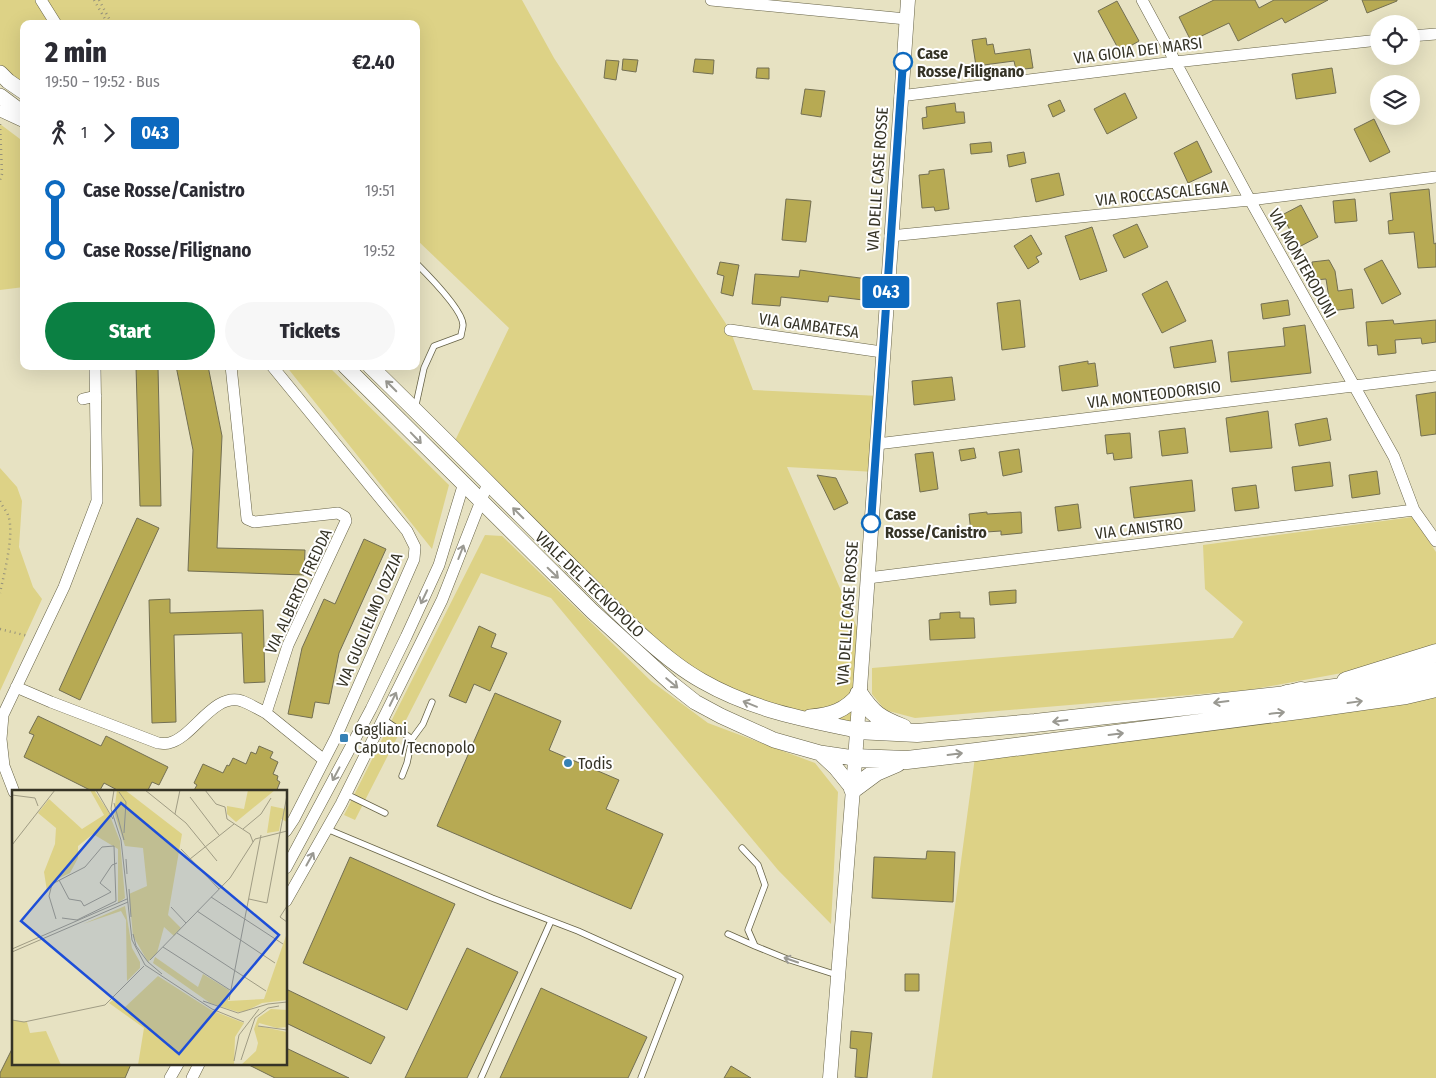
<!DOCTYPE html>
<html lang="en">
<head>
<meta charset="utf-8">
<style>
  :root { --surface:#fff; --page:#f7f7f7; --text:#2b2b33; --muted:#7c7c81; --accent:#0b8043 }
  body { margin:0; font-family:"Fira Sans Condensed",sans-serif; background:var(--page); color:var(--text); height:100vh; display:flex; flex-direction:column; font-size:19px; white-space:nowrap }
  * { box-sizing:border-box; margin:0 }
  p { font-size:16px; color:var(--muted) }
  .icon { flex:none; width:28px; height:28px; fill:none; stroke:currentColor; stroke-width:2; stroke-linecap:round; stroke-linejoin:round }
  .map { position:relative; flex:1; overflow:hidden }
  .sheet { position:absolute; left:20px; top:20px; width:400px; height:350px; display:flex; flex-direction:column; background:var(--surface); border-radius:10px; box-shadow:0 5px 20px #0002 }
  .sheet>* { flex:none }
  .badge { padding:0 10px; border-radius:4px; font-size:18px; line-height:32px }
  .controls { position:absolute; left:1370px; top:15px; display:grid; gap:10px }
  .controls a { display:grid; place-items:center; width:50px; height:50px; border-radius:50%; background:var(--surface); box-shadow:0 5px 20px #0002; font-size:25px }
  .map>.badge { position:absolute; translate:-50% -50%; box-shadow:0 0 0 2px #fff }
  .legs { display:flex; align-items:center; gap:8px; height:55px; padding:0 25px; font-size:16px }
  .legs p { margin-inline-start:auto }
  .overview { display:flex; align-items:center; justify-content:space-between; height:85px; padding:0 25px }
  h1 { font-size:28px; font-weight:800; line-height:38px }
  .button { display:flex; gap:10px; margin-top:auto; padding:10px 25px }
  .button a { flex:1; height:58px; border-radius:30px; background:var(--accent); color:#fff; font-size:20px; font-weight:800; line-height:58px; text-align:center }
  .button a+a { background:var(--page); color:var(--text) }
  ul { padding:0 25px; list-style:none }
  li { display:flex; align-items:center; gap:18px; height:60px; font-size:19px }
  li i { display:grid; place-items:center; width:8px; height:100%; margin:0 6px; background:currentColor }
  li i::after { content:''; width:12px; height:12px; margin:-6px; border:4px solid; border-radius:50%; background:var(--surface) }
  li p { margin-inline-start:auto }
  li:first-child i { background:linear-gradient(#0000 50%,currentColor 0) }
  li:last-child i { background:linear-gradient(currentColor 50%,#0000 0) }
  .map>svg:first-child { display:block }
  .green { fill:#ddd286 }
  .building { fill:#b7aa53; stroke:#736f52 }
  .lines { fill:none; stroke-linecap:round; stroke-linejoin:round }
  .service-casing { stroke:#666246; stroke-width:7 }
  .minor-casing { stroke:#666246; stroke-width:12 }
  .tertiary-casing { stroke:#666246; stroke-width:15 }
  .secondary-casing { stroke:#666246; stroke-width:16 }
  .trunk-casing { stroke:#666246; stroke-width:19 }
  .motorway-casing { stroke:#666246; stroke-width:21 }
  .path { stroke:#96927b; stroke-width:2.5; stroke-dasharray:1 4; stroke-linecap:butt }
  .service { stroke:#fff; stroke-width:5.5 }
  .minor { stroke:#fff; stroke-width:11 }
  .tertiary { stroke:#fff; stroke-width:14 }
  .secondary { stroke:#fff; stroke-width:15 }
  .trunk { stroke:#fff; stroke-width:18 }
  .motorway { stroke:#fff; stroke-width:20 }
  .oneway { stroke:#9a9992 }
  .line-1-casing { stroke:#fff; stroke-width:11 }
  .line-1 { stroke:#0c69bf; stroke-width:8 }
  .stop-1-dot { fill:#fff; stroke:#0c69bf; stroke-width:2.5 }
  .poi-dot { fill:#3681b5; stroke:#fff; stroke-width:2 }
  .labels { text-anchor:middle; stroke-width:4; stroke-linejoin:round; paint-order:stroke }
  .street-label { font-size:16px; fill:#353326; stroke:#fff }
  .stop-label { font-size:16px; font-weight:bold; fill:#353326; stroke:#fff; text-anchor:start }
  .poi-label { font-size:16px; fill:#353326; stroke:#fff; text-anchor:start }
  .inset-road { fill:none; stroke:#a09c84; stroke-width:1 }
  .view { fill:#1d4ed8; fill-opacity:0.15; stroke:#1d4ed8; stroke-width:2.5 }
  .inset-edge { fill:none; stroke:#353326; stroke-width:2.5 }
</style>
</head>
<body>
<div class="map">
<svg width="1436" height="1078" viewBox="0 0 1436 1078">
  <rect width="100%" height="100%" fill="#e7e2c2"/>
  <path class="green" d="M 0,0 L 522,0 L 554,58 L 730,330 L 753,390 L 880,396 L 875,472 L 787,467 L 863,641 L 856,730 L 700,680 L 452,447 L 509,328 L 416,239 L 416,24 L 24,24 L 24,91 L 0,72 Z
    M 0,124 L 24,142 L 24,287 L 0,290 Z
    M 286,366 L 328,366 L 449,485 L 432,549 Z
    M 0,468 L 17,487 L 22,501 L 19,547 L 33,587 L 42,599 L 0,691 Z
    M 1413,517 L 1436,552 L 1436,648 L 1369,668 L 1249,690 L 915,718 L 885,710 L 872,694 L 872,668 L 1233,638 L 1243,622 L 1205,589 L 1203,545 Z
    M 485,535 L 502,536 L 651,681 L 708,723 L 815,763 L 838,792 L 831,924 L 778,870 L 551,598 L 481,573 L 355,820 L 344,815 Z
    M 1436,693 L 1436,1078 L 932,1078 L 975,757 Z"/>
  <path class="building" d="M 1214,0 L 1255,0 L 1259,8 L 1274,0 L 1328,0 L 1285,23 L 1282,18 L 1238,41 L 1229,23 L 1191,41 L 1179,17 Z
    M 1362,0 L 1397,0 L 1397,1 L 1367,13 Z
    M 1117,1 L 1139,41 L 1120,52 L 1098,11 Z
    M 986,38 L 987,45 L 993,44 L 995,54 L 1030,49 L 1033,68 L 1016,70 L 1014,61 L 976,66 L 972,40 Z
    M 623,59 L 638,60 L 636,72 L 622,70 Z
    M 695,59 L 714,60 L 713,74 L 693,72 Z
    M 606,60 L 619,61 L 616,80 L 604,78 Z
    M 757,68 L 769,68 L 769,79 L 756,78 Z
    M 1332,68 L 1336,93 L 1296,99 L 1292,74 Z
    M 805,89 L 825,91 L 821,117 L 801,114 Z
    M 1125,93 L 1137,118 L 1107,134 L 1094,109 Z
    M 1060,100 L 1065,111 L 1053,117 L 1048,105 Z
    M 955,103 L 956,112 L 964,112 L 965,123 L 923,129 L 922,118 L 927,117 L 926,107 Z
    M 1374,119 L 1390,152 L 1370,162 L 1354,129 Z
    M 1197,141 L 1212,172 L 1188,183 L 1174,153 Z
    M 991,142 L 992,152 L 971,154 L 970,144 Z
    M 1024,152 L 1026,163 L 1009,167 L 1007,155 Z
    M 944,169 L 949,209 L 935,211 L 934,207 L 922,208 L 919,175 L 929,174 L 929,171 Z
    M 1059,173 L 1064,195 L 1036,202 L 1031,179 Z
    M 1429,189 L 1434,244 L 1436,243 L 1436,267 L 1418,268 L 1414,232 L 1389,234 L 1388,221 L 1393,220 L 1390,193 Z
    M 786,199 L 811,201 L 806,242 L 782,240 Z
    M 1355,199 L 1357,221 L 1335,223 L 1333,201 Z
    M 1301,205 L 1318,237 L 1299,247 L 1282,215 Z
    M 1137,224 L 1148,247 L 1124,258 L 1113,235 Z
    M 1092,227 L 1107,271 L 1080,280 L 1065,236 Z
    M 1031,235 L 1042,254 L 1036,257 L 1039,262 L 1028,269 L 1014,246 Z
    M 1329,260 L 1335,271 L 1338,291 L 1352,289 L 1354,308 L 1331,311 L 1326,279 L 1315,280 L 1312,262 Z
    M 1382,260 L 1401,294 L 1382,304 L 1364,269 Z
    M 720,262 L 739,265 L 733,296 L 721,293 L 724,276 L 717,274 Z
    M 800,270 L 875,280 L 872,301 L 829,296 L 828,302 L 781,297 L 780,306 L 752,304 L 755,274 L 799,277 Z
    M 1167,281 L 1186,321 L 1162,333 L 1142,294 Z
    M 1020,300 L 1025,347 L 1002,350 L 997,303 Z
    M 1288,300 L 1290,315 L 1263,319 L 1261,304 Z
    M 1393,320 L 1394,324 L 1436,320 L 1436,342 L 1422,344 L 1421,338 L 1395,340 L 1396,353 L 1378,355 L 1377,345 L 1368,346 L 1366,322 Z
    M 1305,325 L 1311,373 L 1231,382 L 1228,352 L 1285,346 L 1283,328 Z
    M 1212,340 L 1216,362 L 1174,368 L 1170,347 Z
    M 1088,361 L 1088,364 L 1095,363 L 1098,386 L 1062,391 L 1059,366 Z
    M 176,366 L 208,366 L 222,436 L 217,548 L 305,550 L 304,575 L 188,571 L 193,450 Z
    M 136,367 L 158,367 L 161,506 L 140,506 Z
    M 952,377 L 955,400 L 914,405 L 912,381 Z
    M 1436,392 L 1436,434 L 1421,436 L 1416,395 Z
    M 1268,411 L 1272,448 L 1230,452 L 1226,418 Z
    M 1327,418 L 1331,440 L 1299,446 L 1295,424 Z
    M 1185,428 L 1188,453 L 1162,456 L 1159,431 Z
    M 1130,433 L 1132,458 L 1114,460 L 1113,453 L 1107,454 L 1105,435 Z
    M 974,448 L 976,458 L 961,461 L 959,450 Z
    M 1019,449 L 1022,472 L 1003,476 L 999,452 Z
    M 933,452 L 938,489 L 920,492 L 915,454 Z
    M 1330,462 L 1333,486 L 1295,491 L 1292,467 Z
    M 1377,471 L 1380,494 L 1352,498 L 1349,475 Z
    M 817,475 L 836,478 L 848,503 L 834,510 Z
    M 1192,480 L 1195,511 L 1134,518 L 1130,487 Z
    M 1256,485 L 1259,508 L 1235,511 L 1232,488 Z
    M 1078,504 L 1081,528 L 1058,531 L 1055,507 Z
    M 987,512 L 987,514 L 1021,512 L 1022,533 L 1001,535 L 1001,531 L 971,533 L 969,514 Z
    M 137,518 L 159,528 L 80,700 L 59,690 Z
    M 364,539 L 386,549 L 339,653 L 329,704 L 315,702 L 312,718 L 288,714 L 302,648 L 324,599 L 335,604 Z
    M 1016,590 L 1016,603 L 990,605 L 989,592 Z
    M 170,599 L 170,613 L 263,610 L 265,682 L 244,683 L 242,633 L 174,635 L 176,722 L 152,723 L 149,600 Z
    M 960,612 L 960,618 L 974,618 L 975,638 L 930,640 L 929,620 L 940,619 L 940,613 Z
    M 479,626 L 496,634 L 491,647 L 507,653 L 490,691 L 474,684 L 466,703 L 449,696 Z
    M 495,693 L 561,721 L 549,750 L 619,780 L 606,809 L 663,834 L 631,909 L 437,826 Z
    M 38,716 L 101,746 L 106,736 L 168,767 L 159,785 L 152,782 L 147,792 L 121,792 L 104,783 L 99,792 L 94,792 L 24,757 L 34,735 L 29,733 Z
    M 259,746 L 273,752 L 270,758 L 278,762 L 273,774 L 278,776 L 277,780 L 280,782 L 276,792 L 193,792 L 197,785 L 194,783 L 203,764 L 223,773 L 227,765 L 229,766 L 233,758 L 246,764 L 251,752 L 256,754 Z
    M 927,851 L 955,852 L 953,902 L 872,898 L 874,857 L 926,859 Z
    M 350,857 L 455,904 L 407,1010 L 303,963 Z
    M 467,948 L 518,972 L 467,1078 L 405,1078 Z
    M 905,974 L 919,974 L 919,991 L 905,991 Z
    M 541,988 L 647,1037 L 628,1078 L 500,1078 Z
    M 286,989 L 385,1037 L 371,1064 L 286,1023 Z
    M 851,1031 L 872,1033 L 867,1078 L 855,1077 L 857,1049 L 850,1048 Z
    M 14,1045 L 14,1064 L 131,1064 L 125,1078 L 0,1078 L 0,1073 Z
    M 286,1048 L 349,1078 L 275,1078 L 247,1064 L 286,1064 Z
    M 731,1066 L 751,1078 L 724,1078 Z"/>
  <g class="lines">
    <defs>
      <path id="service" d="M 415,409 L 424,368 L 434,346 L 461,336 C 461,333 463,328 463,325 C 463,310 427,274 416,263
        M 383,719 L 412,739 L 423,724 L 432,702
        M 402,776 L 407,763 L 412,739
        M 346,794 L 385,813
        M 327,829 L 492,898 L 578,931 L 680,977 L 641,1078
        M 742,848 L 758,865 L 765,885 L 748,930 L 755,946 L 787,959 L 837,975
        M 728,934 L 755,946
        M 481,1078 L 551,921"/>
      <path id="minor" d="M 41,0 L 56,24
        M 711,0 L 906,19
        M 1142,0 L 1250,200 L 1394,457 L 1414,510 L 1436,541
        M 1411,36 L 1436,34
        M 900,96 L 1175,62 L 1379,40
        M 0,111 L 24,122
        M 890,236 L 1250,200 L 1436,177
        M 730,330 L 882,352
        M 272,366 L 407,531 L 415,547 L 414,559 L 336,737 L 294,819 L 286,831
        M 83,399 L 96,396
        M 877,444 L 1436,376
        M 868,578 L 1414,510
        M 16,687 L 51,702 L 158,743 C 161,743 166,744 169,743 C 194,737 213,692 242,701 C 250,704 258,709 266,713 L 288,645 L 346,521 L 345,517 L 338,513 L 254,522 L 247,519 L 231,366
        M 266,713 L 324,760
        M 14,792 L 4,766 L 1,739 L 3,715 L 64,587 L 97,501 L 95,366
        M 286,868 L 371,709 L 406,637 L 439,565 L 463,486
        M 286,901 L 341,804 L 442,600 L 488,483
        M 170,1078 L 178,1064
        M 192,1078 L 199,1064"/>
      <path id="tertiary" d="M 830,1078 L 853,789 L 908,0"/>
      <path id="secondary" d="M 0,73 L 8,81 L 24,92
        M 0,96 L 24,114
        M 345,366 L 592,611 L 671,683 L 695,702 L 721,716 L 774,740 L 820,753 L 854,758
        M 370,366 C 439,433 506,501 574,569 C 611,605 657,656 702,681 C 751,709 801,719 856,730
        M 810,717 C 831,715 845,711 859,694
        M 820,753 L 836,768 L 853,789"/>
      <path id="trunk" d="M 1346,681 L 1436,653
        M 859,694 C 872,714 880,719 903,728
        M 856,730 L 917,733 L 1035,723 L 1287,695 L 1301,691
        M 854,758 L 907,760 L 976,752 L 1307,709 L 1406,695 L 1436,688
        M 853,789 L 876,772 L 897,763"/>
      <path id="motorway" d="M 1287,695 L 1399,681 L 1436,672"/>
    </defs>
    <use href="#service" class="service-casing"/>
    <use href="#minor" class="minor-casing"/>
    <use href="#tertiary" class="tertiary-casing"/>
    <use href="#secondary" class="secondary-casing"/>
    <use href="#trunk" class="trunk-casing"/>
    <use href="#motorway" class="motorway-casing"/>
    <path class="path" d="M 94,0 L 108,24
      M 99,0 L 112,24
      M 0,124 L 2,174 L 0,180
      M 0,501 C 2,506 6,510 8,515 C 15,534 4,573 0,593
      M 0,629 L 28,636"/>
    <use href="#service" class="service"/>
    <use href="#minor" class="minor"/>
    <use href="#tertiary" class="tertiary"/>
    <use href="#secondary" class="secondary"/>
    <use href="#trunk" class="trunk"/>
    <use href="#motorway" class="motorway"/>
  </g>
  <defs><path id="oneway-shaft" d="M-6 0H5M1.5-3L5.5 0L1.5 3" fill="none" stroke-width="1.6" stroke-linecap="round" stroke-linejoin="round" transform="scale(1.25)"/></defs>
  <g class="oneway">
    <use href="#oneway-shaft" transform="translate(391 386) rotate(-135)"/>
    <use href="#oneway-shaft" transform="translate(416 438) rotate(46)"/>
    <use href="#oneway-shaft" transform="translate(518 513) rotate(-135)"/>
    <use href="#oneway-shaft" transform="translate(461 552) rotate(-69)"/>
    <use href="#oneway-shaft" transform="translate(553 573) rotate(44)"/>
    <use href="#oneway-shaft" transform="translate(424 597) rotate(115)"/>
    <use href="#oneway-shaft" transform="translate(672 683) rotate(40)"/>
    <use href="#oneway-shaft" transform="translate(393 699) rotate(-64)"/>
    <use href="#oneway-shaft" transform="translate(1221 702) rotate(173)"/>
    <use href="#oneway-shaft" transform="translate(1355 702) rotate(-8)"/>
    <use href="#oneway-shaft" transform="translate(750 704) rotate(-158)"/>
    <use href="#oneway-shaft" transform="translate(1277 713) rotate(-7)"/>
    <use href="#oneway-shaft" transform="translate(1060 721) rotate(173)"/>
    <use href="#oneway-shaft" transform="translate(1116 734) rotate(-7)"/>
    <use href="#oneway-shaft" transform="translate(955 754) rotate(-7)"/>
    <use href="#oneway-shaft" transform="translate(336 774) rotate(118)"/>
    <use href="#oneway-shaft" transform="translate(310 859) rotate(-61)"/>
    <use href="#oneway-shaft" transform="translate(791 960) rotate(-161)"/>
  </g>
  <g class="lines">
    <defs>
      <path id="line-1" d="M 871,523 L 903,62"/>
    </defs>
    <use href="#line-1" class="line-1-casing"/>
    <use href="#line-1" class="line-1"/>
  </g>
  <g class="stop-1-dot">
    <circle cx="903" cy="62" r="9"/>
    <circle cx="871" cy="523" r="9"/>
  </g>
  <g class="poi-dot">
    <rect x="339" y="733" width="10" height="10" rx="2.5"/>
    <circle cx="568" cy="763" r="5"/>
  </g>
  <g class="labels">
    <g class="street-label">
      <text transform="translate(1138 50) rotate(-7)" y="6">VIA GIOIA DEI MARSI</text>
      <text transform="translate(877 179) rotate(-86)" y="6">VIA DELLE CASE ROSSE</text>
      <text transform="translate(1162 193) rotate(-6)" y="6">VIA ROCCASCALEGNA</text>
      <text transform="translate(1303 263) rotate(61)" y="6">VIA MONTERODUNI</text>
      <text transform="translate(809 325) rotate(8)" y="6">VIA GAMBATESA</text>
      <text transform="translate(1154 394) rotate(-7)" y="6">VIA MONTEODORISIO</text>
      <text transform="translate(1139 528) rotate(-7)" y="6">VIA CANISTRO</text>
      <text transform="translate(590 584) rotate(44)" y="6">VIALE DEL TECNOPOLO</text>
      <text transform="translate(298 591) rotate(-65)" y="6">VIA ALBERTO FREDDA</text>
      <text transform="translate(847 613) rotate(-86)" y="6">VIA DELLE CASE ROSSE</text>
      <text transform="translate(369 620) rotate(-67)" y="6">VIA GUGLIELMO IOZZIA</text>
    </g>
    <g class="stop-label">
      <text x="917" y="59">Case<tspan x="917" dy="18">Rosse/Filignano</tspan></text>
      <text x="885" y="520">Case<tspan x="885" dy="18">Rosse/Canistro</tspan></text>
    </g>
    <g class="poi-label">
      <text x="354" y="735">Gagliani<tspan x="354" dy="18">Caputo/Tecnopolo</tspan></text>
      <text x="578" y="769">Todis</text>
    </g>
  </g>
  <g transform="translate(12 790)">
    <rect width="275" height="275" fill="#e7e2c2"/>
    <path d="M 78,0 L 82,0 L 96,21 L 108,51 L 113,108 L 106,113 L 106,59 L 81,44 L 66,56 L 66,68 L 58,83 L 43,90 L 35,101 L 32,82 L 43,54 L 44,38 L 26,23 L 37,9 L 70,39 L 92,25 ZM 105,0 L 113,0 L 170,44 L 156,125 L 169,138 L 162,146 L 152,137 L 145,163 L 136,172 L 121,146 L 117,104 L 135,96 L 131,58 L 113,56 L 102,22 ZM 236,0 L 263,0 L 224,32 L 215,24 L 215,16 L 232,19 ZM 275,10 L 275,32 L 269,29 L 267,41 L 255,43 L 259,16 L 273,19 ZM 113,116 L 120,158 L 128,172 L 128,178 L 115,191 L 114,130 L 109,121 L 71,134 ZM 275,143 L 275,210 L 250,213 L 234,221 L 226,222 L 198,213 L 141,173 L 143,167 L 186,197 L 191,184 L 217,200 L 216,211 L 252,209 ZM 146,186 L 199,220 L 232,233 L 223,247 L 222,275 L 126,275 L 132,238 L 97,213 L 101,210 L 111,219 ZM 259,219 L 275,220 L 275,237 L 265,238 L 247,233 L 246,236 L 275,242 L 275,275 L 229,275 L 244,261 L 246,253 L 242,239 L 246,228 ZM 0,230 L 15,232 L 18,243 L 34,241 L 49,275 L 0,275 Z" fill="#ddd286"/>
    <path class="inset-road" d="M 84,0 L 101,29M 102,0 L 99,19 L 109,50 L 120,150 L 133,175M 133,0 L 174,33 L 205,71M 193,0 L 204,14 L 213,17 L 215,29 L 238,44 L 241,52M 107,2 L 114,12 L 112,43M 0,5 L 23,8 L 26,16M 178,7 L 207,45M 102,13 L 112,50M 163,24 L 168,0M 231,39 L 249,24 L 259,8M 0,55 L 43,0M 169,59 L 207,99M 114,69 L 115,84M 178,69 L 222,34M 47,90 L 57,109 L 69,111 L 72,116 L 99,102 L 88,93 L 100,75 L 105,73M 117,99 L 119,127M 199,107 L 271,154M 237,109 L 255,113 L 275,5M 275,116 L 268,127 L 275,132M 159,117 L 174,133M 185,121 L 263,173M 44,129 L 37,106 L 40,94 L 73,77 L 90,57 L 102,56 L 104,111 L 65,130 L 50,128M 165,143 L 254,201M 121,144 L 124,156 L 136,172M 151,157 L 218,200M 0,159 L 115,109M 0,162 L 116,112M 138,170 L 218,88 L 243,49 L 275,41M 136,172 L 150,184M 133,175 L 200,219 L 232,232M 217,210 L 249,45M 191,211 L 226,223 L 256,214 L 275,212M 0,230 L 12,232 L 93,215 L 132,176M 246,236 L 275,240M 229,270 L 243,228 L 256,218 L 267,216M 222,271 L 227,245 L 247,219"/>
    <path class="view" d="M 109,13 L 267,145 L 167,264 L 9,131 Z"/>
    <rect width="275" height="275" class="inset-edge"/>
  </g>
</svg>
<div class="controls">
<a><svg class="icon" aria-label="locate" viewBox="0 0 24 24"><circle cx="12" cy="12" r="6"/><path d="M12 2v4M12 18v4M2 12h4M18 12h4"/></svg></a>
<a><svg class="icon" aria-label="layers" viewBox="0 0 24 24"><path d="M12 4l9 5-9 5-9-5zM3 14l9 5 9-5"/></svg></a>
</div>
<b class="badge" style="left:886px;top:292px;background:#0c69bf;color:#fff">043</b>
<section class="sheet">
<div class="overview"><div><h1>2 min</h1><p>19:50 – 19:52 · Bus</p></div><b>€2.40</b></div>
<div class="legs"><svg class="icon" aria-label="walk" viewBox="0 0 24 24"><circle cx="13" cy="4" r="2"/><path d="M13 8l-2 6 4 7M11 14l-3 7M7 12l3-4h3l4 4"/></svg>1<svg class="icon" aria-label="forward" viewBox="0 0 24 24"><path d="M9 5l7 7-7 7"/></svg><b class="badge" style="background:#0c69bf;color:#fff">043</b></div>
<ul>
<li><i style="color:#0c69bf"></i><b>Case Rosse/Canistro</b><p>19:51</p></li>
<li><i style="color:#0c69bf"></i><b>Case Rosse/Filignano</b><p>19:52</p></li>
</ul>
<div class="button"><a>Start</a><a>Tickets</a></div>
</section>
</div>
</body>
</html>
